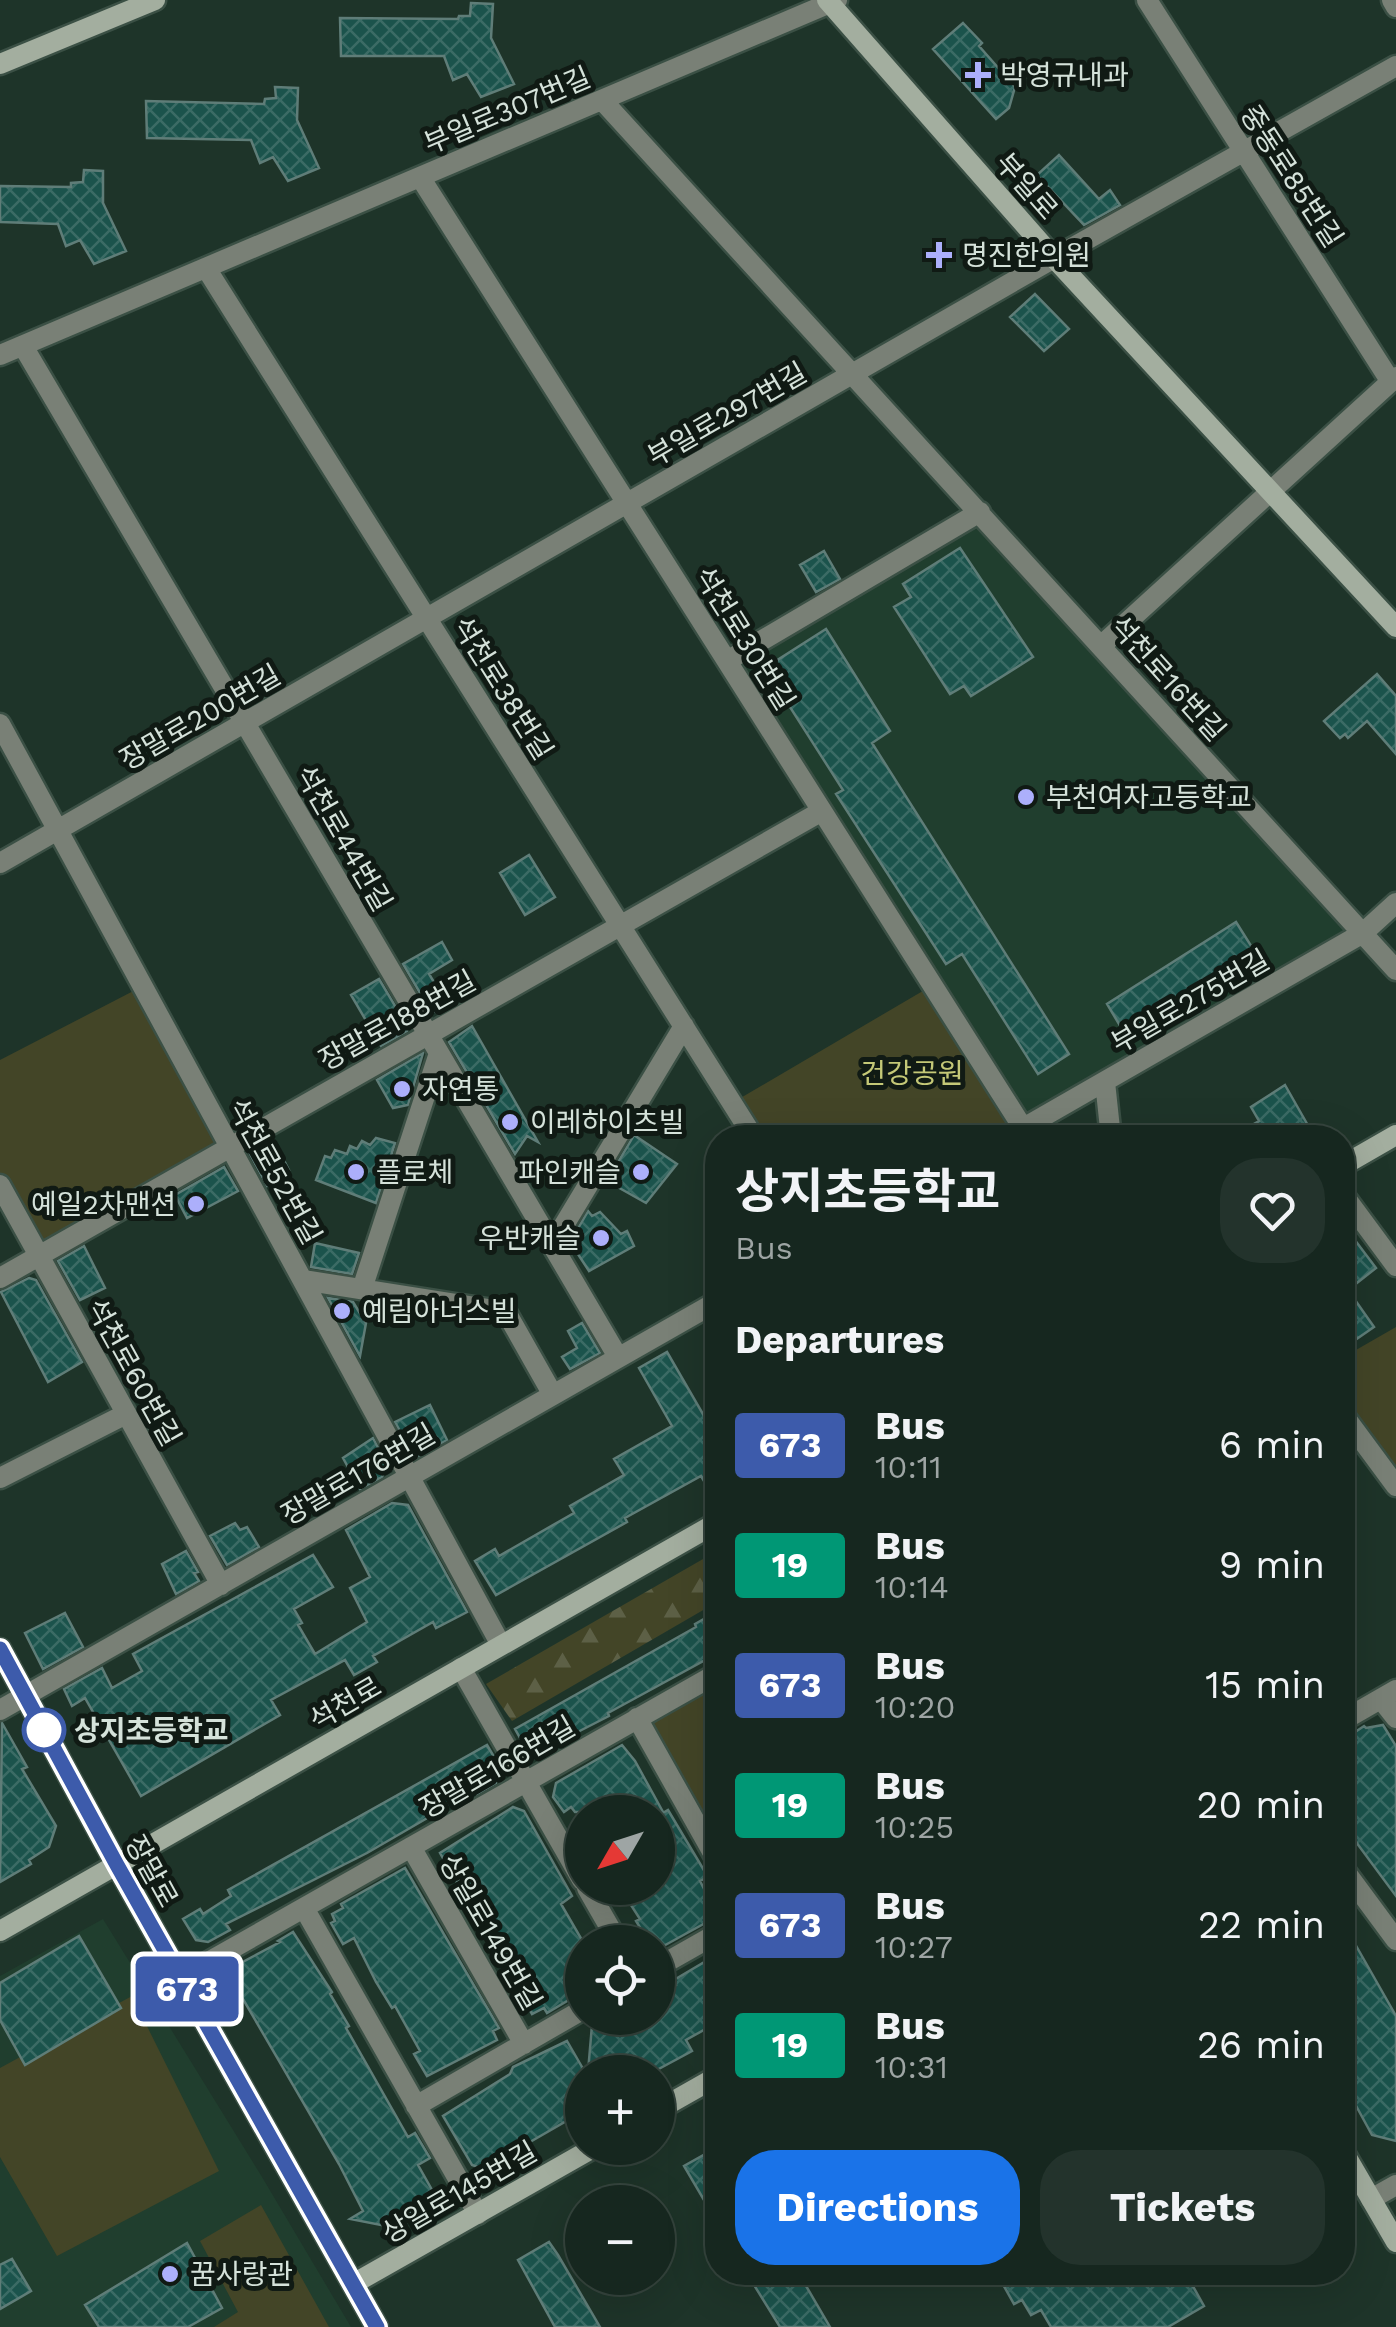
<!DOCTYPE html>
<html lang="en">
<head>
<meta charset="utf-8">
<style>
  :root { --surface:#16271f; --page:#23332c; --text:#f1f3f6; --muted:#9ea5a4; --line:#35443d; --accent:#1a73e8 }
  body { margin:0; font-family:"Work Sans","Noto Sans KR",sans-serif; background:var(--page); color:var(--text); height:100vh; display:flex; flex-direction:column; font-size:38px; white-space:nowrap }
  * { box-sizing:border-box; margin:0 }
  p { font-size:32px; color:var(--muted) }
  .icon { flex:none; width:55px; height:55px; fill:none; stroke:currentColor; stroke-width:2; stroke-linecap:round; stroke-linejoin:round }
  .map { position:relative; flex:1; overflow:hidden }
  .details { position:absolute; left:705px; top:1125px; width:650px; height:1160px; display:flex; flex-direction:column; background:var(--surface); border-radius:40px; box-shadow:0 10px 40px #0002,0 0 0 2px var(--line) }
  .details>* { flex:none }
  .badge { padding:0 20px; border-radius:8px; font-size:35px; line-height:65px }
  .needle { width:65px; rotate:231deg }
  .controls { position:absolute; left:565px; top:1795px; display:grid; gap:20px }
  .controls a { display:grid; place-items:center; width:110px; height:110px; border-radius:50%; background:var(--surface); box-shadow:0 10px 40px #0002,0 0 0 2px var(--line); font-size:50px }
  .map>.badge { position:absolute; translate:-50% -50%; box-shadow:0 0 0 5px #fff }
  h2 { padding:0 30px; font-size:38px; line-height:90px }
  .round { display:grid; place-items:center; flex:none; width:105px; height:105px; border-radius:40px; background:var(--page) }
  .overview { display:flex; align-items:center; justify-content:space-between; height:170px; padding:0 30px }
  h1 { font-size:48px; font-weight:700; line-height:75px }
  .primary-button { display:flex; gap:20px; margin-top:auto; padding:20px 30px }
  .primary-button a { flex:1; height:115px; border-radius:40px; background:var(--accent); color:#fff; font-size:40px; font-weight:700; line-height:115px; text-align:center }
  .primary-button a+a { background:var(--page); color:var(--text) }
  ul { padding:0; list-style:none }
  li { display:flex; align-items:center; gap:30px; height:120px; padding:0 30px }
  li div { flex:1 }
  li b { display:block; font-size:38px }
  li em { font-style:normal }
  li .badge { min-width:110px; font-weight:700; text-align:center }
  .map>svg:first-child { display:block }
  .built { fill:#203e2e }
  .green { fill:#434527 }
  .forest { fill:url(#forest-firs) }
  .building { fill:url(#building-cross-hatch); stroke:#5f7d78; stroke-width:2.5 }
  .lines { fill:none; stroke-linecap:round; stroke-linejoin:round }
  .street-casing { stroke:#3b5045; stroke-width:25 }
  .secondary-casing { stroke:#3b5045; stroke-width:25 }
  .street { stroke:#798076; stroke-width:20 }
  .secondary { stroke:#a3ae9f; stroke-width:20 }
  .line-casing { stroke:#fff; stroke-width:22 }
  .line { stroke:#3d5bab; stroke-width:15 }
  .poi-dot { fill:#acaffb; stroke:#101a14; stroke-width:4 }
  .stop-dot { fill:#fff; stroke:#3d5bab; stroke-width:5 }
  .labels { text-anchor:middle; stroke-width:10; stroke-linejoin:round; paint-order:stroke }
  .poi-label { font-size:28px; fill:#d5e2da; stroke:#101a14; text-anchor:start }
  .street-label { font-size:28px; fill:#d5e2da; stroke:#101a14 }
  .park-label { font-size:28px; fill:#c4c877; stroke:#101a14 }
  .stop-label { font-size:28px; font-weight:bold; fill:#d5e2da; stroke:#101a14; text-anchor:start }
</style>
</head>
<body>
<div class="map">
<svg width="1396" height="2327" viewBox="0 0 1396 2327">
  <defs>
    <pattern id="forest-firs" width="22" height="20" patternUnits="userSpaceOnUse" patternTransform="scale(2.5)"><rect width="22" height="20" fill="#434527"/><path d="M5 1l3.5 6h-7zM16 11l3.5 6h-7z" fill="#5d6046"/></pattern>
    <pattern id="building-cross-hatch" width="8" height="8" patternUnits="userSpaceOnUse" patternTransform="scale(2.5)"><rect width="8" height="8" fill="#1b534c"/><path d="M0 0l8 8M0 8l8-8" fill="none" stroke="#3b6b65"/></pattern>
  </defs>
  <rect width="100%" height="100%" fill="#1e3429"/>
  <path class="built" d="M 980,512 L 1363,933 L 1023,1128 L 727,661 Z
    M 103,1919 L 262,2177 L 351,2327 L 0,2327 L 0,1976 Z"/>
  <path class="green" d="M 933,985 L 1023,1128 L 1006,1138 L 754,1137 L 732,1103 Z
    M 143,986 L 230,1145 L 39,1256 L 0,1185 L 0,1060 Z
    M 1396,1327 L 1396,1486 L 1343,1413 L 1342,1358 Z
    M 717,1673 L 717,1862 L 637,1718 Z
    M 132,1996 L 219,2171 L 57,2256 L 0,2157 L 0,2068 Z
    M 261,2205 L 329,2327 L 214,2327 L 238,2312 L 200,2241 Z"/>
  <path class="forest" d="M 717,1551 L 717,1602 L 512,1721 L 486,1684 Z"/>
  <path class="building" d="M 471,3 L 493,4 L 491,38 L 514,84 L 481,97 L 467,74 L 453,80 L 444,56 L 341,56 L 340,18 L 458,19 L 459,16 L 470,16 Z
    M 963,23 L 982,43 L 979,46 L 1015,87 L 1009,108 L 996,119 L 933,49 Z
    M 275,87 L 298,88 L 297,120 L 319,168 L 288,181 L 273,157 L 260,163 L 251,140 L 147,138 L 146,101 L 264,104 L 265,99 L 276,98 Z
    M 1059,155 L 1099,199 L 1110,190 L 1120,205 L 1084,225 L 1037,175 Z
    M 84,170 L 103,171 L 103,203 L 126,251 L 94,264 L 80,240 L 66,246 L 58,224 L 0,222 L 0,186 L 71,187 L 71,183 L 83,182 Z
    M 1035,294 L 1069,329 L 1044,351 L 1010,317 Z
    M 960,548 L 1033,657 L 971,696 L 964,686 L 950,694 L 894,607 L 911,597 L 903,584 Z
    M 824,551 L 840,579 L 816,592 L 800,565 Z
    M 826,629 L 890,731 L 872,743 L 1069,1054 L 1038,1074 L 962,954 L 946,964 L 836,794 L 843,790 L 765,668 Z
    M 1377,674 L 1396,696 L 1396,754 L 1367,721 L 1348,738 L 1345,734 L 1340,738 L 1324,721 Z
    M 529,855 L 555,897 L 525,915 L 500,873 Z
    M 1236,922 L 1255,952 L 1125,1034 L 1107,1004 Z
    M 442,942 L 452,960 L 429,974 L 449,1007 L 438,1013 L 430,1010 L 403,964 Z
    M 379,979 L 407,1026 L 407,1031 L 381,1046 L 351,995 Z
    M 472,1026 L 538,1142 L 527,1136 L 515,1154 L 449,1042 Z
    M 423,1053 L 408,1105 L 393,1108 L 377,1080 Z
    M 1285,1085 L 1310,1129 L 1295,1138 L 1229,1138 L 1259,1121 L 1251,1107 Z
    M 634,1135 L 677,1164 L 646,1203 L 607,1181 Z
    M 376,1138 L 395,1143 L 376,1203 L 316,1180 L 325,1156 L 331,1158 L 335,1150 L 347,1154 L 350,1146 L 357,1149 L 362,1141 L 370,1145 Z
    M 273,1139 L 289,1170 L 267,1186 L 249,1152 Z
    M 224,1167 L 238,1191 L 187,1218 L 175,1195 Z
    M 588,1211 L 592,1216 L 600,1212 L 621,1234 L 627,1231 L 634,1246 L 589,1271 L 570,1242 Z
    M 1342,1223 L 1376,1268 L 1348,1290 L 1374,1327 L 1342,1349 Z
    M 315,1243 L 359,1253 L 352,1274 L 311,1267 Z
    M 84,1246 L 105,1288 L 80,1300 L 58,1261 Z
    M 29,1278 L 36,1280 L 82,1362 L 48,1382 L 1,1292 Z
    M 328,1298 L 353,1302 L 366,1323 L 360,1356 Z
    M 582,1323 L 600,1353 L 570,1369 L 562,1357 L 577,1348 L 568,1331 Z
    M 667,1352 L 718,1440 L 718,1473 L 704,1481 L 701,1476 L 625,1518 L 627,1522 L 496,1595 L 475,1561 L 495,1549 L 499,1556 L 574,1513 L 570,1506 L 624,1475 L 614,1459 L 672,1426 L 639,1368 Z
    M 430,1405 L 447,1440 L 415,1458 L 395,1422 Z
    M 373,1438 L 387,1465 L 382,1477 L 360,1489 L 343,1458 Z
    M 392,1503 L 408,1505 L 467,1612 L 436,1628 L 433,1622 L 373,1656 L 377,1662 L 354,1675 L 345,1660 L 271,1700 L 280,1715 L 141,1796 L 85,1698 L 72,1706 L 64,1689 L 102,1668 L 112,1688 L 142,1671 L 133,1654 L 313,1555 L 333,1587 L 294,1609 L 302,1623 L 298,1625 L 315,1654 L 367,1622 L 350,1588 L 370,1577 L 346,1530 Z
    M 235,1523 L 240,1530 L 247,1527 L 259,1547 L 227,1565 L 210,1536 Z
    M 186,1551 L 198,1572 L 194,1573 L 199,1581 L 176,1594 L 162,1564 Z
    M 718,1611 L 718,1653 L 608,1713 L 609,1716 L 564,1739 L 545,1754 L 528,1752 L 515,1729 L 696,1627 L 695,1624 Z
    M 65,1613 L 83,1647 L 43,1669 L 25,1633 Z
    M 2,1723 L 27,1767 L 22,1769 L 56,1826 L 49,1847 L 29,1860 L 31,1864 L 0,1882 Z
    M 1383,1725 L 1396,1746 L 1396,1896 L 1342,1823 L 1342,1741 L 1364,1726 L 1366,1728 Z
    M 487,1745 L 500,1767 L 496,1783 L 477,1794 L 474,1789 L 447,1803 L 448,1806 L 367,1853 L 226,1924 L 230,1930 L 208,1942 L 196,1940 L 183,1919 L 200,1909 L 203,1914 L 231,1896 L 228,1890 Z
    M 622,1745 L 635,1761 L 663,1812 L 575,1812 L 571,1807 L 564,1812 L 553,1797 L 556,1783 Z
    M 513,1807 L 524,1811 L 572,1896 L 561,1904 L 582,1940 L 582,1992 L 547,2013 L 544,2008 L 532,2014 L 518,1988 L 528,1983 L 502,1935 L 498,1937 L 465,1876 L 456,1881 L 440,1853 Z
    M 668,1810 L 708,1877 L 700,1881 L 718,1916 L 658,1949 L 658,1942 L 649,1942 L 636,1921 L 640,1919 L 620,1888 L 658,1888 L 658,1816 Z
    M 405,1868 L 499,2028 L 493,2031 L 497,2040 L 427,2076 L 414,2054 L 420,2051 L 395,2006 L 392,2008 L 376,1982 L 354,1938 L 343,1944 L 331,1923 L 335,1921 L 332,1914 L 343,1908 L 341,1904 Z
    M 1342,1921 L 1396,2016 L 1396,2141 L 1372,2135 L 1342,2080 Z
    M 293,1932 L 332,1992 L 330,1994 L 349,2026 L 346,2028 L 408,2137 L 415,2133 L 430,2158 L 418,2165 L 436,2197 L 386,2226 L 350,2219 L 363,2211 L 339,2164 L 243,1999 L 234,2005 L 222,1984 L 224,1972 L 280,1942 L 278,1941 Z
    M 79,1936 L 121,2008 L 25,2065 L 0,2020 L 0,1983 Z
    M 718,1954 L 718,2022 L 686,2040 L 692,2051 L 653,2072 L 588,2072 L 592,2025 L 604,2018 L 658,2018 L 658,1997 L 676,1985 L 674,1980 Z
    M 567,2041 L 582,2067 L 582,2112 L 483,2169 L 472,2165 L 443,2116 L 510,2074 L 513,2067 Z
    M 718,2147 L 718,2224 L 684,2166 Z
    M 549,2242 L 558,2255 L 600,2327 L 555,2327 L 518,2260 Z
    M 187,2243 L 222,2308 L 188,2327 L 99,2327 L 85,2305 Z
    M 12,2259 L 31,2291 L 0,2309 L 0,2265 Z
    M 746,2272 L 790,2272 L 795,2283 L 802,2279 L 830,2327 L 780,2327 Z
    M 996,2272 L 1185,2272 L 1204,2306 L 1168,2327 L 1051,2327 L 1041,2310 L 1031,2315 L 1022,2300 L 1014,2304 Z"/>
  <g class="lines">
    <defs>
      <path id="street" d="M 1147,0 L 1391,382
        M 1392,0 L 1396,7
        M 602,100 L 1396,970
        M 420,177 L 1023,1128
        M 206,268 L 754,1138
        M 23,346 L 618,1357
        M 0,355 L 837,0
        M 1102,645 L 1396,377
        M 727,661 L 980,512
        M 0,724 L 501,1645
        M 0,863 L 1054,258 L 1396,66
        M 1105,1082 L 1111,1138
        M 1006,1138 L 1363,933 L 1396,903
        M 0,1185 L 221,1585
        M 1342,1193 L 1396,1266
        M 552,1245 L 684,1026
        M 0,1278 L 822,811
        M 303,1280 L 506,1312 L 553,1395
        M 362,1289 L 439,1053
        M 1342,1413 L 1396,1486
        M 0,1478 L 126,1414
        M 461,1668 L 582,1880
        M 1381,1699 L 1396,1718
        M 0,1710 L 718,1301
        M 637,1718 L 718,1862
        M 1342,1721 L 1396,1690
        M 411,1847 L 524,2044
        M 1342,1867 L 1396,1940
        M 587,1888 L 618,1942
        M 304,1908 L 478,2214
        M 658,1967 L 718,1933
        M 180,1978 L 718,1673
        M 416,2106 L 582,2010
        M 1371,2199 L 1396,2185"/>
      <path id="secondary" d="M 827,0 L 1054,258 L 1396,627
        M 0,64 L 155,0
        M 1342,1166 L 1396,1135
        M 0,1649 L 117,1865 L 377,2327
        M 0,1931 L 718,1522
        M 658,2110 L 718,2076
        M 1342,2149 L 1396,2242
        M 353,2284 L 593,2148"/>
    </defs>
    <use href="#street" class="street-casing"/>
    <use href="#secondary" class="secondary-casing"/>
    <use href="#street" class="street"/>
    <use href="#secondary" class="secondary"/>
  </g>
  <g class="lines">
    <defs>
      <path id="line" d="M 0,1649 L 117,1865 L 377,2327"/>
    </defs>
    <use href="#line" class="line-casing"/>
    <use href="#line" class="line"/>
  </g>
  <g class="poi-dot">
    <path d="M973 60h10v10h10v10h-10v10h-10v-10h-10v-10h10z"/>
    <path d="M934 240h10v10h10v10h-10v10h-10v-10h-10v-10h10z"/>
    <circle cx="1026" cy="797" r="10"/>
    <circle cx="402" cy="1089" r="10"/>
    <circle cx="510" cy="1122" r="10"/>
    <circle cx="356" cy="1172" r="10"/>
    <circle cx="641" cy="1172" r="10"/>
    <circle cx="196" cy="1204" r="10"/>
    <circle cx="601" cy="1238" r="10"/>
    <circle cx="342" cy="1311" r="10"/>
    <circle cx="170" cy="2274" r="10"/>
  </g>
  <circle class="stop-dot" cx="44" cy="1730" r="20"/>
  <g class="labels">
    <g class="poi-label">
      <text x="1000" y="85">박영규내과</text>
      <text x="962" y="265">명진한의원</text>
      <text x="1046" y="807">부천여자고등학교</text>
      <text x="422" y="1099">자연통</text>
      <text x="530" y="1132">이레하이츠빌</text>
      <text x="376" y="1182">플로체</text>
      <text x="621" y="1182" text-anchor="end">파인캐슬</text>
      <text x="176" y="1214" text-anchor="end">예일2차맨션</text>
      <text x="581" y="1248" text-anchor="end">우반캐슬</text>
      <text x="362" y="1321">예림아너스빌</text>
      <text x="190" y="2284">꿈사랑관</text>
    </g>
    <g class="street-label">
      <text transform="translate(507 110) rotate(-23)" y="10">부일로307번길</text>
      <text transform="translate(1292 176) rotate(57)" y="10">중동로85번길</text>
      <text transform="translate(1027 186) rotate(49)" y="10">부일로</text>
      <text transform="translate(727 414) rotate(-30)" y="10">부일로297번길</text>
      <text transform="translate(745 638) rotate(58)" y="10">석천로30번길</text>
      <text transform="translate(1168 678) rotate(48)" y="10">석천로16번길</text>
      <text transform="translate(503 688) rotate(58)" y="10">석천로38번길</text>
      <text transform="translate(200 717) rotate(-30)" y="10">장말로200번길</text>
      <text transform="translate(344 838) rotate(60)" y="10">석천로44번길</text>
      <text transform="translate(1190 1001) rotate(-30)" y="10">부일로275번길</text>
      <text transform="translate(397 1020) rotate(-29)" y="10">장말로188번길</text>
      <text transform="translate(275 1171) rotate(61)" y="10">석천로52번길</text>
      <text transform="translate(134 1372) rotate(61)" y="10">석천로60번길</text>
      <text transform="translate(358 1474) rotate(-30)" y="10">장말로176번길</text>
      <text transform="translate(345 1703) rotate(-30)" y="10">석천로</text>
      <text transform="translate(497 1767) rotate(-30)" y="10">장말로166번길</text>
      <text transform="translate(152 1871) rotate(61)" y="10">장말로</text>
      <text transform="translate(491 1932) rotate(60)" y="10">상일로149번길</text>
      <text transform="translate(459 2192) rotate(-30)" y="10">상일로145번길</text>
    </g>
    <g class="park-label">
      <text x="912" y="1083">건강공원</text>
    </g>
    <g class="stop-label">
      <text x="74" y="1740">상지초등학교</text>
    </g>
  </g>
</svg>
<div class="controls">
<a><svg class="needle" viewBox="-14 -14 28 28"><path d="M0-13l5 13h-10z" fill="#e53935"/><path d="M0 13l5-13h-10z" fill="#9ea5a4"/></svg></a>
<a><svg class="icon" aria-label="locate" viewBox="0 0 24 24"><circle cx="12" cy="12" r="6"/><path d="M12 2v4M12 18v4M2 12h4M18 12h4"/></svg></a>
<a>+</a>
<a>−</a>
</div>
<b class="badge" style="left:187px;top:1989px;background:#3d5bab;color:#fff">673</b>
<section class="details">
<div class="overview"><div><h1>상지초등학교</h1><p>Bus</p></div><a class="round"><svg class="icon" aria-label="heart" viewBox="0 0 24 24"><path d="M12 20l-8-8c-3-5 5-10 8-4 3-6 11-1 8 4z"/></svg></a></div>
<h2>Departures</h2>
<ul>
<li><span class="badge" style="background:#3d5bab;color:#fff">673</span><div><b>Bus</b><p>10:11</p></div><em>6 min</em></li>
<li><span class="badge" style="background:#009775;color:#fff">19</span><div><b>Bus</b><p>10:14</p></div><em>9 min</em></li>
<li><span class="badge" style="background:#3d5bab;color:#fff">673</span><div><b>Bus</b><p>10:20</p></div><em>15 min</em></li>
<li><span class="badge" style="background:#009775;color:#fff">19</span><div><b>Bus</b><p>10:25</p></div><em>20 min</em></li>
<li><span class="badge" style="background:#3d5bab;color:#fff">673</span><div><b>Bus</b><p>10:27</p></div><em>22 min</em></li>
<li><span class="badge" style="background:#009775;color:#fff">19</span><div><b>Bus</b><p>10:31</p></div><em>26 min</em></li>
</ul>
<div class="primary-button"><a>Directions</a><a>Tickets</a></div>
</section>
</div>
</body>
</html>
